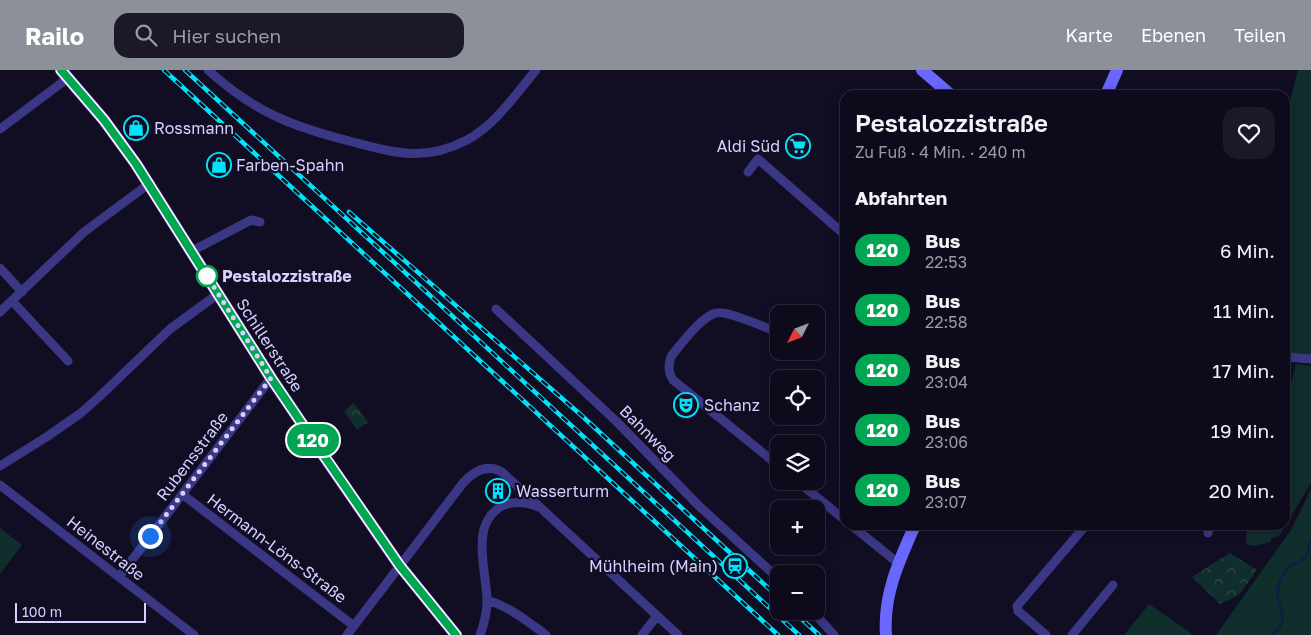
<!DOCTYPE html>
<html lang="de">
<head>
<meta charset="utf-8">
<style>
  :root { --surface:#0d0a1b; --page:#1b1828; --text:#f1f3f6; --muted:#9a9aa3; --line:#2d2b3a; --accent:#8c9099 }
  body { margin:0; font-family:"Golos Text",sans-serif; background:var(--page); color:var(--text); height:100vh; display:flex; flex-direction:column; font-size:19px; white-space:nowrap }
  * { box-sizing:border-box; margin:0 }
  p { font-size:16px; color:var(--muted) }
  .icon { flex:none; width:28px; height:28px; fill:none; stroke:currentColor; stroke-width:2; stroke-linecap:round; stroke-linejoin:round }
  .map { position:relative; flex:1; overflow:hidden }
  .sheet { position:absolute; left:840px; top:20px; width:450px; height:440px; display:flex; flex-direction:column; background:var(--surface); border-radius:15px; box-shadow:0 2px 12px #0003,0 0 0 1px var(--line) }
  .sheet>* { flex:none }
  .badge { padding:0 10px; border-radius:16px; font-size:18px; line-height:32px }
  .needle { width:32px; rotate:228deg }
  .buttons { position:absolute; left:770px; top:235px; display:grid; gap:10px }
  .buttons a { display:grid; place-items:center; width:55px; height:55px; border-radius:10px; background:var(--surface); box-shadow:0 2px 12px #0003,0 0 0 1px var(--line); font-size:25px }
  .scale { position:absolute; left:15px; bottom:12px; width:131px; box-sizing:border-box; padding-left:5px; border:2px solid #d5d0ff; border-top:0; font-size:14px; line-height:18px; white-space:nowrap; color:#d5d0ff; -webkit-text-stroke:4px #110e24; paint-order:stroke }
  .you { position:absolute; width:25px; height:25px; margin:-12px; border:4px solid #fff; border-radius:50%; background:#1a73e8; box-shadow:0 0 0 8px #1a73e833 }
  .map>.badge { position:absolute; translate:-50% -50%; box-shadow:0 0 0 2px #fff }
  h2 { padding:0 15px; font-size:19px; line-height:45px }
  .round { display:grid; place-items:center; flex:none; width:52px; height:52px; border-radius:15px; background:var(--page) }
  .head { display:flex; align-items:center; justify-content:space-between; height:85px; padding:0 15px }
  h1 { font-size:24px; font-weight:600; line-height:38px }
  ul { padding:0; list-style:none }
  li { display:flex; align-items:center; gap:15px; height:60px; padding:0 15px }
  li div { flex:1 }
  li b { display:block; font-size:19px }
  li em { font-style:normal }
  li .badge { min-width:55px; font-weight:700; text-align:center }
  header { display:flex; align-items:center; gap:30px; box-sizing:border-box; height:70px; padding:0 25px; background:var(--accent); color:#fff }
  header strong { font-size:24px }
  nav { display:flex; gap:28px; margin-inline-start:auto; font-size:18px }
  .search { width:350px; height:45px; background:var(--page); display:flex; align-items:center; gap:12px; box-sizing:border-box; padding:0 18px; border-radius:15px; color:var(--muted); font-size:19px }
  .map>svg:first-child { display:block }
  .green { fill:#102e2c }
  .forest { fill:url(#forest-crowns) }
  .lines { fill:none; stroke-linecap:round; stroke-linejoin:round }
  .stream { stroke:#0a2146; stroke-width:2.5 }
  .street { stroke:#3a3784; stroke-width:9 }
  .secondary { stroke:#6a67ff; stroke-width:12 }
  .primary { stroke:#bf57ff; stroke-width:12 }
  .rail-casing { stroke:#00e4fb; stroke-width:4.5 }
  .rail { stroke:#110e24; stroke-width:2.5; stroke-dasharray:8; stroke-linecap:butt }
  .line-casing { stroke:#fff; stroke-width:11 }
  .line { stroke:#00a651; stroke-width:8 }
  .walk { stroke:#d5d0ff; stroke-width:5; stroke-dasharray:0 9 }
  .stop-dot { fill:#fff; stroke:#00a651; stroke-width:2.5 }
  .labels { text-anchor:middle; stroke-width:4.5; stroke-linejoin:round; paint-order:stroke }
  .poi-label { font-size:16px; fill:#d5d0ff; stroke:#110e24; text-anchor:start }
  .stop-label { font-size:16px; font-weight:bold; fill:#d5d0ff; stroke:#110e24; text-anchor:start }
  .street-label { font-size:16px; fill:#d5d0ff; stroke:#110e24 }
</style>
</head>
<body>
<header>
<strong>Railo</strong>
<div class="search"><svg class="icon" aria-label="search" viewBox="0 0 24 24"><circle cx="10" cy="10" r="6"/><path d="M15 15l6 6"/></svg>Hier suchen</div>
<nav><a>Karte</a><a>Ebenen</a><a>Teilen</a></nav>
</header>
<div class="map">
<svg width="1311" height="565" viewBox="0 0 1311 565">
  <defs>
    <pattern id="forest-crowns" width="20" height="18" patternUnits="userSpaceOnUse" patternTransform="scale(1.25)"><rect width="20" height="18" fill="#102e2c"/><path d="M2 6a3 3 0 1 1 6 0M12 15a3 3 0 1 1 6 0" fill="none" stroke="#324b4c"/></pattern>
  </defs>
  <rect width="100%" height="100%" fill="#110e24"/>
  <path class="green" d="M 1298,0 L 1311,0 L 1311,285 L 1286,287 L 1285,50 Z
    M 1296,294 L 1311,296 L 1311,413 L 1279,466 L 1271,469 L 1271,472 L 1253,476 L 1246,474 L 1247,455 L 1285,455 L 1285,337 Z
    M 1311,419 L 1311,565 L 1216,565 L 1291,460 Z
    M 0,458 L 22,475 L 0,504 Z
    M 1149,534 L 1191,563 L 1191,565 L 1124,565 Z"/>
  <path class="forest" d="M 354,333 L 368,352 L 357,360 L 344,341 Z
    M 1230,483 L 1257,500 L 1239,525 L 1220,534 L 1192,507 Z"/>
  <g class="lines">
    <path class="stream" d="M 1273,565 C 1294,544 1274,538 1278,518 C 1280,510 1284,499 1292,495 C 1296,493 1302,492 1305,487 C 1310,482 1306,475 1311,470"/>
    <path class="street" d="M 208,0 C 254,42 293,57 353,72 C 395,83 425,92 467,70 C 496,54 515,25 536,0
      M 0,59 L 68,8
      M 748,102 L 758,89 L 845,165
      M 192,181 L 251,150 L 260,152
      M 0,198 L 22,222
      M 12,231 L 68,291
      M 496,239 L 616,351 L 699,436 L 779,509
      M 0,242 L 84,162 L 150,113
      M 775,261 C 764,257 726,240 716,243 C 702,246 682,273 672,285 C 668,292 668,303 673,310 L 779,396
      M 1285,287 L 1311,289
      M 0,396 L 48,366 L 81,343 L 100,326 L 170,259 L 218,224
      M 797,411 L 845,450
      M 0,415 L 194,565
      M 182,424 L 354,556
      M 851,455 L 898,493
      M 1208,463 L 1210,455
      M 119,507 L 271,308
      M 487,530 C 510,537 527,551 546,565
      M 812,541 L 834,565
      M 347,565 L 463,413 C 474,401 488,393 503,403 L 678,565
      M 480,565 C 484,554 487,543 487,531 C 487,501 468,452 504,435 C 515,431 528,432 538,437
      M 642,565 L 657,546
      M 1046,565 L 1018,541 L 1017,536 L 1086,455
      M 1072,565 L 1113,515"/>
    <path class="secondary" d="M 922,0 L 951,25
      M 1106,25 L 1117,0
      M 886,565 C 883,525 899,491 915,455"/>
    <path class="primary" d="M 61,0 L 104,50 L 136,94 L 271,308 L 317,376 L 400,496 L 456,565"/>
    <defs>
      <path id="rail" d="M 164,0 L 778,565
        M 185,0 L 799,565
        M 349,142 L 581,345 L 779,528
        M 793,541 L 819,565"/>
    </defs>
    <use href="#rail" class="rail-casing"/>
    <use href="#rail" class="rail"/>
  </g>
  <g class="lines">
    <defs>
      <path id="line" d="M 61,0 L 104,50 L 136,94 L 271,308 L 309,364 L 400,496 L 456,565"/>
    </defs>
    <use href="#line" class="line-casing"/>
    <use href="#line" class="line"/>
    <path class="walk" d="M 150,466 L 271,308 L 207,206"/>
  </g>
  <defs>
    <symbol id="shop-ring" viewBox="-11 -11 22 22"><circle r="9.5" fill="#110e24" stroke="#00e4fb" stroke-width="1.5"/><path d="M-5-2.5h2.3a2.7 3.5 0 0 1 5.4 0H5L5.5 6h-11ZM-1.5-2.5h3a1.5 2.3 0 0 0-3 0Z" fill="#00e4fb"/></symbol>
    <symbol id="supermarket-ring" viewBox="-11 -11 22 22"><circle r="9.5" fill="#110e24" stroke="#00e4fb" stroke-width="1.5"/><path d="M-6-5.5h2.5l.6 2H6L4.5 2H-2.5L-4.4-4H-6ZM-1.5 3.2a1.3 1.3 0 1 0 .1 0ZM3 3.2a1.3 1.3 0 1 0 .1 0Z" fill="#00e4fb"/></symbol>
    <symbol id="theatre-ring" viewBox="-11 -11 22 22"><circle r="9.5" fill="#110e24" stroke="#00e4fb" stroke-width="1.5"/><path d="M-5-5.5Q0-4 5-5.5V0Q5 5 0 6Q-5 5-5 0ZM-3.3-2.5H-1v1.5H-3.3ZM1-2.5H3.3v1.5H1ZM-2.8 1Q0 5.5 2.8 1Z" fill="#00e4fb"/></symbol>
    <symbol id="building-ring" viewBox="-11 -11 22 22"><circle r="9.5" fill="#110e24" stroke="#00e4fb" stroke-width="1.5"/><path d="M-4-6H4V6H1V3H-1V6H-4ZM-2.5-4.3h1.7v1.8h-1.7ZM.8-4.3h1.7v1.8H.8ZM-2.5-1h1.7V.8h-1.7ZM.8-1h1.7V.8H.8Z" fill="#00e4fb"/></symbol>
    <symbol id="station-ring" viewBox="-11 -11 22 22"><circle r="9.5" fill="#110e24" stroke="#00e4fb" stroke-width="1.5"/><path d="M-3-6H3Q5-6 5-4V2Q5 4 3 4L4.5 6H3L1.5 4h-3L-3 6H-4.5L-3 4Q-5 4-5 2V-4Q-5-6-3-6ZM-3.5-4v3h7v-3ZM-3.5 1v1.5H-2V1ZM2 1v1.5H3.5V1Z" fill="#00e4fb"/></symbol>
  </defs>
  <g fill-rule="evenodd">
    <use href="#shop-ring" x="122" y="44" width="28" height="28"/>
    <use href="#supermarket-ring" x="784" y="62" width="28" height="28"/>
    <use href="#shop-ring" x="205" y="81" width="28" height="28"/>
    <use href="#theatre-ring" x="672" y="321" width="28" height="28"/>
    <use href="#building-ring" x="484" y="407" width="28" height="28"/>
    <use href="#station-ring" x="721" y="482" width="28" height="28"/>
  </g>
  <circle class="stop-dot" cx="207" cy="206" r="10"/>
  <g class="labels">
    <g class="poi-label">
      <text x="154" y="64">Rossmann</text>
      <text x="780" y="82" text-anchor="end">Aldi Süd</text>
      <text x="236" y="101">Farben-Spahn</text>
      <text x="704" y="341">Schanz</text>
      <text x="516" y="427">Wasserturm</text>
      <text x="718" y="502" text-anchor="end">Mühlheim (Main)</text>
    </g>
    <g class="stop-label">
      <text x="222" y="212">Pestalozzistraße</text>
    </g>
    <g class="street-label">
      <text transform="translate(270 275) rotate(57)" y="6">Schillerstraße</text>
      <text transform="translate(648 363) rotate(45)" y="6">Bahnweg</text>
      <text transform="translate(192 386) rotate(-53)" y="6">Rubensstraße</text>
      <text transform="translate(106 478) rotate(38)" y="6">Heinestraße</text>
      <text transform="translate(277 478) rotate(37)" y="6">Hermann-Löns-Straße</text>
    </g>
  </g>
</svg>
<div class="buttons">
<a><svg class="needle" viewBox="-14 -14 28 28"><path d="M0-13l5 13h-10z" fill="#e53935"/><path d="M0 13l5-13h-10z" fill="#9a9aa3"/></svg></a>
<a><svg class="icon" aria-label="locate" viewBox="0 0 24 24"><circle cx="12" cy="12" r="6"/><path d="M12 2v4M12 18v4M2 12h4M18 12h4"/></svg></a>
<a><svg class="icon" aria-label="layers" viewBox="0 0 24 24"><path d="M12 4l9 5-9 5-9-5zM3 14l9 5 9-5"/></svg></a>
<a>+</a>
<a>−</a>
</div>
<div class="scale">100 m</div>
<div class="you" style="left:150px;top:466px"></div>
<b class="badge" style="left:313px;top:370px;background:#00a651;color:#fff">120</b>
<section class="sheet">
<div class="head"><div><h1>Pestalozzistraße</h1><p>Zu Fuß · 4 Min. · 240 m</p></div><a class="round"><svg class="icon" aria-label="heart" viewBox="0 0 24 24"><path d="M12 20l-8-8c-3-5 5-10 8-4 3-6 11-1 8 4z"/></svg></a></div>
<h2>Abfahrten</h2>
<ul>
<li><span class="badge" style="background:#00a651;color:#fff">120</span><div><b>Bus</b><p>22:53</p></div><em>6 Min.</em></li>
<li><span class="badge" style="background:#00a651;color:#fff">120</span><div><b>Bus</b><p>22:58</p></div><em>11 Min.</em></li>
<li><span class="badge" style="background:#00a651;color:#fff">120</span><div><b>Bus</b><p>23:04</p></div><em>17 Min.</em></li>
<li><span class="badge" style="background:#00a651;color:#fff">120</span><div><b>Bus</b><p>23:06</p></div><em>19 Min.</em></li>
<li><span class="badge" style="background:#00a651;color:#fff">120</span><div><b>Bus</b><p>23:07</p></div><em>20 Min.</em></li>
</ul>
</section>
</div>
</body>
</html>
